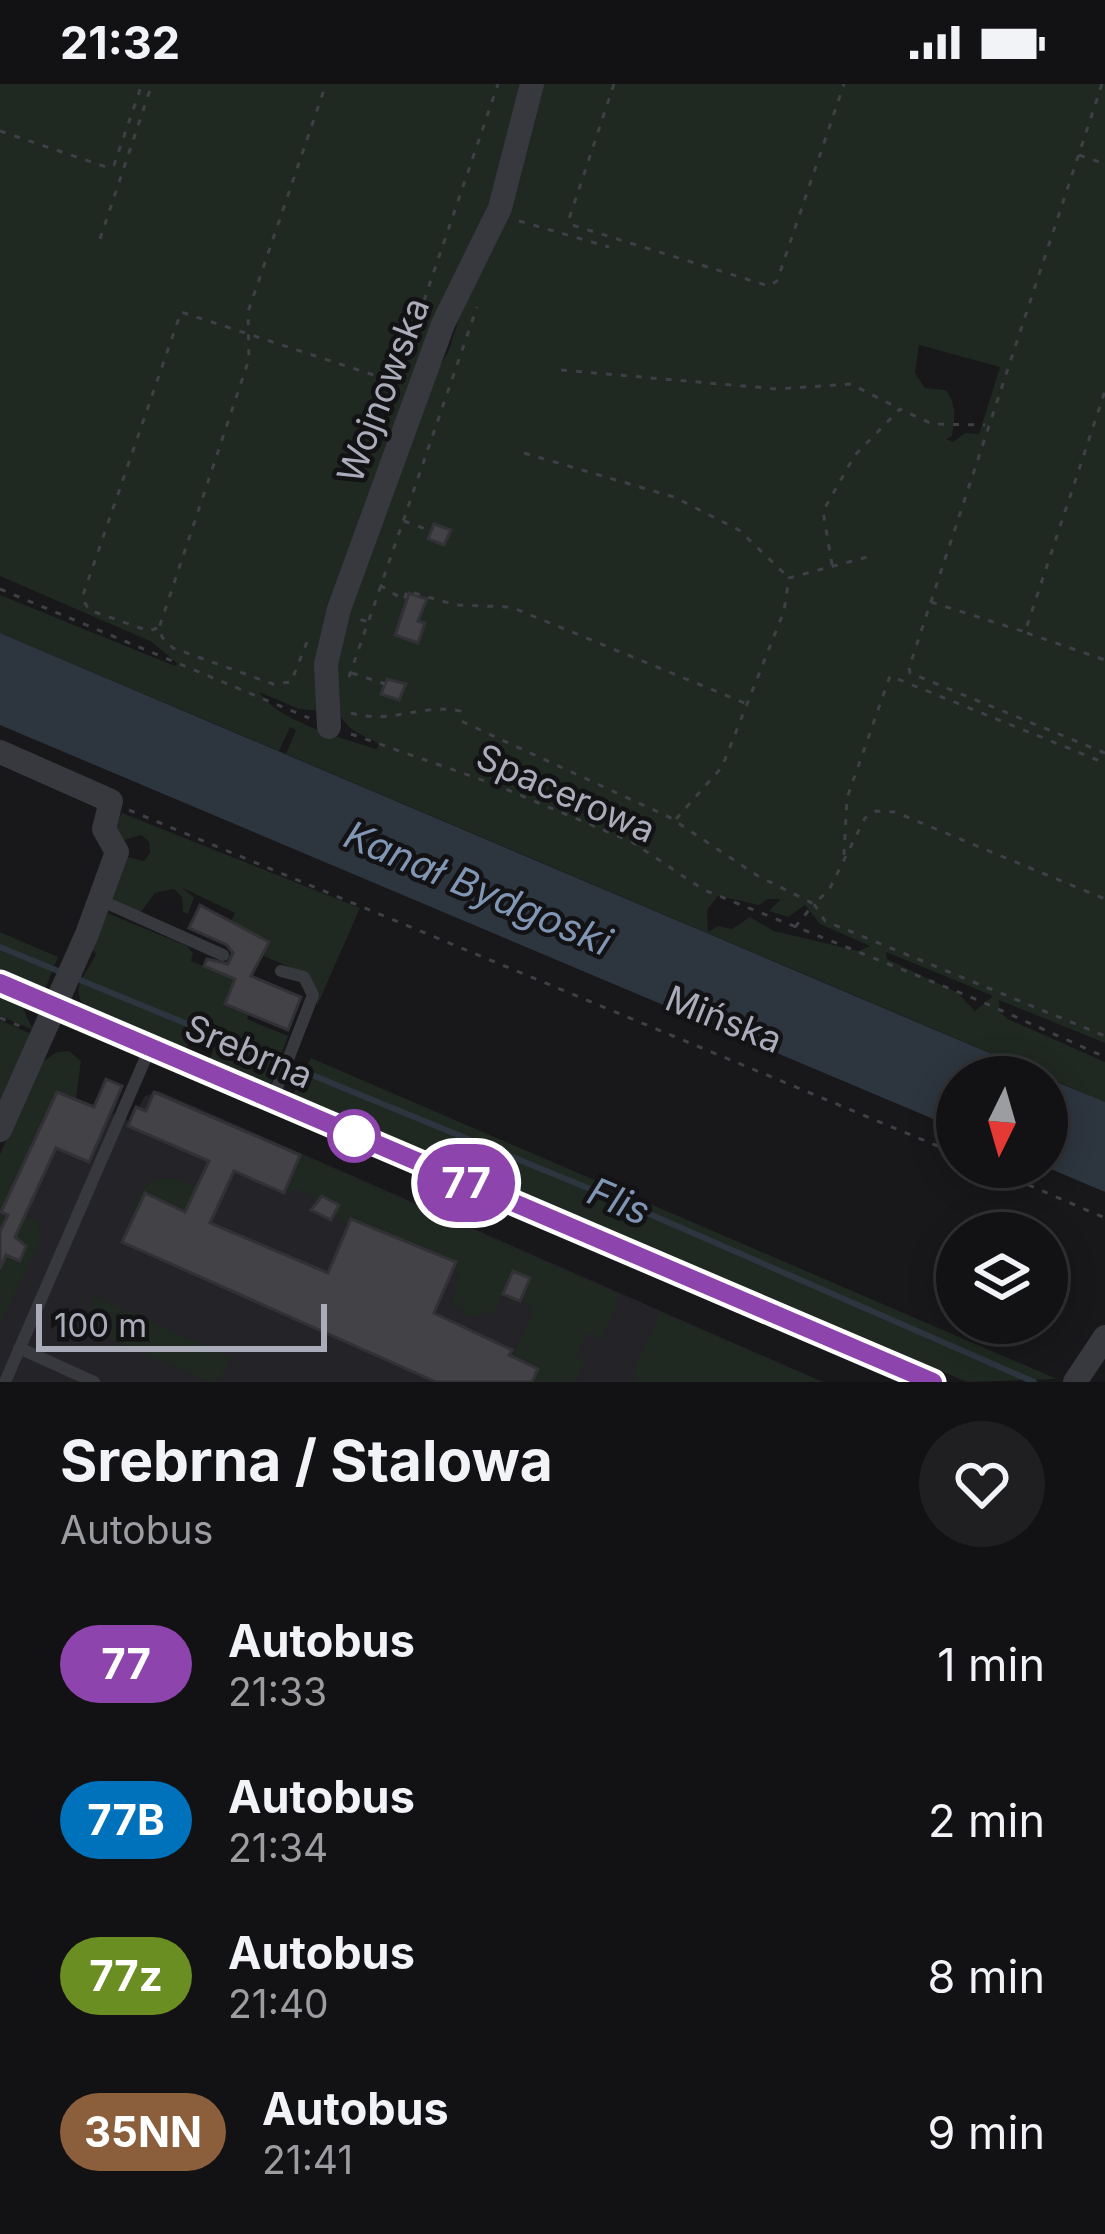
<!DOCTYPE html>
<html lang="pl">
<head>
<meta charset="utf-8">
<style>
  :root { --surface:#121114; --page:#1f1f22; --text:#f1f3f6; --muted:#9c9da0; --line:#313134 }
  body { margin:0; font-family:Inter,sans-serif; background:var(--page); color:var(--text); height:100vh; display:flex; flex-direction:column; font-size:45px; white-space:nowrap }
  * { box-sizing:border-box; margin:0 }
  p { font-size:39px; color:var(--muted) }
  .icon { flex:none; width:66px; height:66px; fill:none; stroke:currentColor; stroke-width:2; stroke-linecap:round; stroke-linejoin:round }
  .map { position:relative; height:1298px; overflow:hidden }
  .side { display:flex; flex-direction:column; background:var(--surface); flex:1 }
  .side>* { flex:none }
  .badge { padding:0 24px; border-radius:39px; font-size:42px; line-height:78px }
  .needle { width:78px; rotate:185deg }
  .tools { position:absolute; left:936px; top:972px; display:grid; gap:24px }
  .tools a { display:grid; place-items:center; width:132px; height:132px; border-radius:50%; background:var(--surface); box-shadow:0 6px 30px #0003,0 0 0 3px var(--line); font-size:60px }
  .scale { position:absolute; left:36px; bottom:30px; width:291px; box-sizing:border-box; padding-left:12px; border:6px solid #aaadb9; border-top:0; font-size:33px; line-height:42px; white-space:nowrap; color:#aaadb9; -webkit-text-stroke:9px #131215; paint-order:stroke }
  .map>.badge { position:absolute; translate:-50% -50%; box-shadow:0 0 0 6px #fff }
  .round { display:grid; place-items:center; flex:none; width:126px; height:126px; border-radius:63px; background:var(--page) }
  .headline { display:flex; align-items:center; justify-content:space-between; height:204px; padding:0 60px }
  h1 { font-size:57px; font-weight:700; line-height:90px }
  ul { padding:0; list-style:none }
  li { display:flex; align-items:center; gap:36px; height:156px; padding:0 60px }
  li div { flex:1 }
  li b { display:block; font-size:45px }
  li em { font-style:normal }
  li .badge { min-width:132px; font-weight:700; text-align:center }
  .status { display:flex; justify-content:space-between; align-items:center; height:84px; padding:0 60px; background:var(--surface); direction:ltr }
  .status svg { height:33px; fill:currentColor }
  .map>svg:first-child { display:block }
  .built { fill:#242327 }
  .green { fill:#1f2821; fill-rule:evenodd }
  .water { fill:#2d353e }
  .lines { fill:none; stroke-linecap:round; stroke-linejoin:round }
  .stream { stroke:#2d353e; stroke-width:6 }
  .building { fill:#424247; stroke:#323236; stroke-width:3 }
  .path { stroke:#3e4046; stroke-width:3; stroke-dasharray:6 9; stroke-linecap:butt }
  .lane { stroke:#38393f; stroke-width:12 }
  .street { stroke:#38393f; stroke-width:24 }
  .line-casing { stroke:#fff; stroke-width:27 }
  .line { stroke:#8e44ad; stroke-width:18 }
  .stop-dot { fill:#fff; stroke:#8e44ad; stroke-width:6 }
  .labels { text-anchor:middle; stroke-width:9; stroke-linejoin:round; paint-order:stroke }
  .street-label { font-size:36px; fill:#aaadb9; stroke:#131215 }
  .water-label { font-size:39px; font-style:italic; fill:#8196b4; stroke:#131215 }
</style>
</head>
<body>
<div class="status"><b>21:32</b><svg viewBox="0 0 49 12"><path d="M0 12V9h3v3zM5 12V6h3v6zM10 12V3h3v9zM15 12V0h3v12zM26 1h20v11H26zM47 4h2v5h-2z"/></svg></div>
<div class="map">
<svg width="1105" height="1298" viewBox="0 0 1105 1298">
  <rect width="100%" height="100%" fill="#18171a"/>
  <path class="built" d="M 106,994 L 124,1002 L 113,1030 L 131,1038 L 145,1012 L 159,1007 L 823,1298 L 0,1298 L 0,1119 L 52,1005 L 93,1022 Z"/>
  <path class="green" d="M 0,0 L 525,0 L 507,85 L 487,143 L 433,250 L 417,305 L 340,509 L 319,586 L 325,619 L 320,627 L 299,625 L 259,608 C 279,638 343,654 376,665 L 379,661 C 371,654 361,652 353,646 C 323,621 329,585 336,551 L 418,322 L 449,266 L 469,202 L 498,140 L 505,135 L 516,70 L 522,60 L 519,36 L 528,32 L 538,0 L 1105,0 L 1105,959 L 999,916 L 1000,928 L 1008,935 L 1105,978 L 1105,1022 L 1091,1021 L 1083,1009 L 1047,993 L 286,670 L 296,646 L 290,643 L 279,667 L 0,549 L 0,511 L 175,582 L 178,580 L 152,558 L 0,492 ZM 919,261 L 1000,283 L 979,350 L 965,349 L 953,358 L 946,355 L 952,352 C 955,334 957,322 946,306 L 925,304 L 915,289 ZM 718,812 L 759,821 L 768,815 L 781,815 L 769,827 L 788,833 L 805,821 L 820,840 L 870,862 L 859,867 L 774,847 L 750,833 L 732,845 L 718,842 L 708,848 L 707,826 ZM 886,868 L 991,911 L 992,913 L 975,927 L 958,909 L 887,875 Z
    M 122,729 L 360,824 L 317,922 C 316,889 286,882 259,870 L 225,920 L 249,930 L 247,935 L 288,952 L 271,1000 L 209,976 L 213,967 L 191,957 L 186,964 L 83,920 C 70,902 88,888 96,870 L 89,861 L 107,829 L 187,862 L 193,869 L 191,877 L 220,889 L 238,853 L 226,847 L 235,829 L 181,803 L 194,813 L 188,830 L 183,828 L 182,813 L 174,805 L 155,809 L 140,829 L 108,814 L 127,773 L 144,777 L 150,769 L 149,758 L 141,751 L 124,756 L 113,748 Z
    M 0,848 L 58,873 L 45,905 L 0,886 Z
    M 0,912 L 23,924 L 33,946 L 0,932 Z
    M 0,936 L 29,949 L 32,954 L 0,1030 Z
    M 69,967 L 81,977 L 76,1015 L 57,1008 L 1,1127 L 21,1138 L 25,1131 L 39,1139 L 40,1156 L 0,1240 L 0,1070 L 42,978 L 57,968 Z
    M 311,974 L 1057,1295 L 967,1298 L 292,1013 Z
    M 300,1070 L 617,1209 L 617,1220 L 599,1256 L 588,1248 L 577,1272 L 585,1276 L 575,1298 L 532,1298 L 537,1285 L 513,1273 L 534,1224 L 521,1217 L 529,1194 L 513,1187 L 494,1228 L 470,1233 L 452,1219 L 459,1189 L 452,1186 L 455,1178 L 352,1135 L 349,1140 L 333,1133 L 338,1121 L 322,1112 L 318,1120 L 312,1118 L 313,1113 L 293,1104 L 289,1111 L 284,1109 Z
    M 173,1094 L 197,1102 L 185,1128 L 145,1109 L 136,1128 L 130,1126 C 140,1104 149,1095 173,1094 Z
    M 94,1212 L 232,1274 L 217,1298 L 210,1298 L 85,1244 Z
    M 660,1228 L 823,1298 L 636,1298 L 634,1285 Z"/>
  <path class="water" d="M 0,549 L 1046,993 L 957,993 L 957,1045 L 0,641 Z
    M 1047,994 L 1105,1018 L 1105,1108 L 1046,1083 Z"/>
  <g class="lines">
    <path class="stream" d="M 0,863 L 63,889
      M 75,894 L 622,1118 L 1034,1298"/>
  </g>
  <path class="building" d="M 434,440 L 451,446 L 444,461 L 428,455 Z
    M 409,509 L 427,515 L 418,537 L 425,539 L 418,559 L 395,551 Z
    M 387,595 L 406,600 L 399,616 L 381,610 Z
    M 200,821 L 269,858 L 251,892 L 301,913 L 288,946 L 225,920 L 235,895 L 204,882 L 207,875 L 228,880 L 233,869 L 227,861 L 189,844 Z
    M 106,995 L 122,1002 L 89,1078 L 56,1064 L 15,1153 L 26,1162 L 20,1177 L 6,1171 L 0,1185 L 0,1147 L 8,1131 L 1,1128 L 57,1008 L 94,1023 Z
    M 154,1008 L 300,1071 L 284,1109 L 234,1087 L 210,1139 L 328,1189 L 351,1135 L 456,1178 L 434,1229 L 512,1266 L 509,1271 L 538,1285 L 532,1298 L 436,1298 L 122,1158 L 145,1109 L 185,1128 L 209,1077 L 128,1042 L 136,1023 L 146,1027 Z
    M 322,1112 L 339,1121 L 331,1136 L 311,1126 Z
    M 513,1187 L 530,1194 L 520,1217 L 503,1210 Z"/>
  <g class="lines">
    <path class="path" d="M 614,0 L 569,135 L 572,141 L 769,202 L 777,197 L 844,0
      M 1102,0 L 909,584 L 910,589 L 1105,669
      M 0,47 L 109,84 L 114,81 L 142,0
      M 1079,71 L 1105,80
      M 519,137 L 609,163
      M 100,155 L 152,0
      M 561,286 L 777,305 L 851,300 L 900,325
      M 390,316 L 498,0
      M 524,369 L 674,413 L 739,446 L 788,493
      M 404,437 L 431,447
      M 832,481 L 823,427 L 855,371 L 900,325 L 932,340 L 985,341
      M 380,501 L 404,516 L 407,507 L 456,521 L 511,523 L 747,620
      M 0,505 L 309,634
      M 931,518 L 1025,548 L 1105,307
      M 369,536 L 477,223
      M 157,544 L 149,547 L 89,526 L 82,514 L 181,228 L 395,298
      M 1027,549 L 1105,576
      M 307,558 L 291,598 L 273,600 L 173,564 L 162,553 L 159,544 L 249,275 L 248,228 L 326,0
      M 352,589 L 385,600
      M 349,593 L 368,538 L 359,535
      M 351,629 C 391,641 423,619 460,627 L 463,638 L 669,733 L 758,792 L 814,820 L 829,806 L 865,734 L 876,727 L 895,728 L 1105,815
      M 351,650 L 491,699 L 632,758 L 704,806 L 978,916 L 1105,973
      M 129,726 L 957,1070
      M 676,735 L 722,683 L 784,527 L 789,494 L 867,473
      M 844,771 L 847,714 L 890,592 L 1105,679
      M 795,843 L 814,820 L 825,837 L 1105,952
      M 0,934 L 20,942
      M 987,1083 L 1105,1134"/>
    <path class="lane" d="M 100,816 L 223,871
      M 273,1014 L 313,911 L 304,893 L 281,887
      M 19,1264 L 94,1298
      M 5,1298 L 150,964"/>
    <path class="street" d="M 329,643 L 326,580 L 339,525 L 443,240 L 500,124 L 532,0
      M 0,668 L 111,717 L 104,745 L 117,768 L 87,850 L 0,1046
      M 0,898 L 933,1298
      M 1075,1298 L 1105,1253"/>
  </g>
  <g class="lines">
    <defs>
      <path id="line" d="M 0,899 L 933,1298"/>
    </defs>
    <use href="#line" class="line-casing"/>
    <use href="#line" class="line"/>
  </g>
  <circle class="stop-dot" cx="354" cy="1052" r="24"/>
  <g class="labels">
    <g class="street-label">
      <text transform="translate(383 306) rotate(-69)" y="13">Wojnowska</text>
      <text transform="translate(566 709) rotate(24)" y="13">Spacerowa</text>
      <text transform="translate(724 935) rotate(22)" y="13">Mińska</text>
      <text transform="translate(249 967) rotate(23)" y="13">Srebrna</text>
    </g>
    <g class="water-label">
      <text transform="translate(478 804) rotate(23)" y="14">Kanał Bydgoski</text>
      <text transform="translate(619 1117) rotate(23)" y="14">Flis</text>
    </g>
  </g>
</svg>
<div class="tools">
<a><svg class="needle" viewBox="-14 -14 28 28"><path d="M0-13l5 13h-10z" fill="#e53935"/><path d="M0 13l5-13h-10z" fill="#9c9da0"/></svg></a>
<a><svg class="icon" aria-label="layers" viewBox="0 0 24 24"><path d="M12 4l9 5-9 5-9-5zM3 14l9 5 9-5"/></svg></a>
</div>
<div class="scale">100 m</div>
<b class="badge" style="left:466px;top:1099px;background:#8e44ad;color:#fff">77</b>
</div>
<section class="side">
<div class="headline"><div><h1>Srebrna / Stalowa</h1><p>Autobus</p></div><a class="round"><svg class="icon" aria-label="heart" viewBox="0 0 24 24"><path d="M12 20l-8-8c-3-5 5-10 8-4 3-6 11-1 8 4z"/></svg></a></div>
<ul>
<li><span class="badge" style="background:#8e44ad;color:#fff">77</span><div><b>Autobus</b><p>21:33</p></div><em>1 min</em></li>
<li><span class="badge" style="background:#0072bc;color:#fff">77B</span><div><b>Autobus</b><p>21:34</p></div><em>2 min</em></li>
<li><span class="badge" style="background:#6b8e23;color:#fff">77z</span><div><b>Autobus</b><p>21:40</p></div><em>8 min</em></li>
<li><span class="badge" style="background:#8b5e3c;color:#fff">35NN</span><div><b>Autobus</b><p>21:41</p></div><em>9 min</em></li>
</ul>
</section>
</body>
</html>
